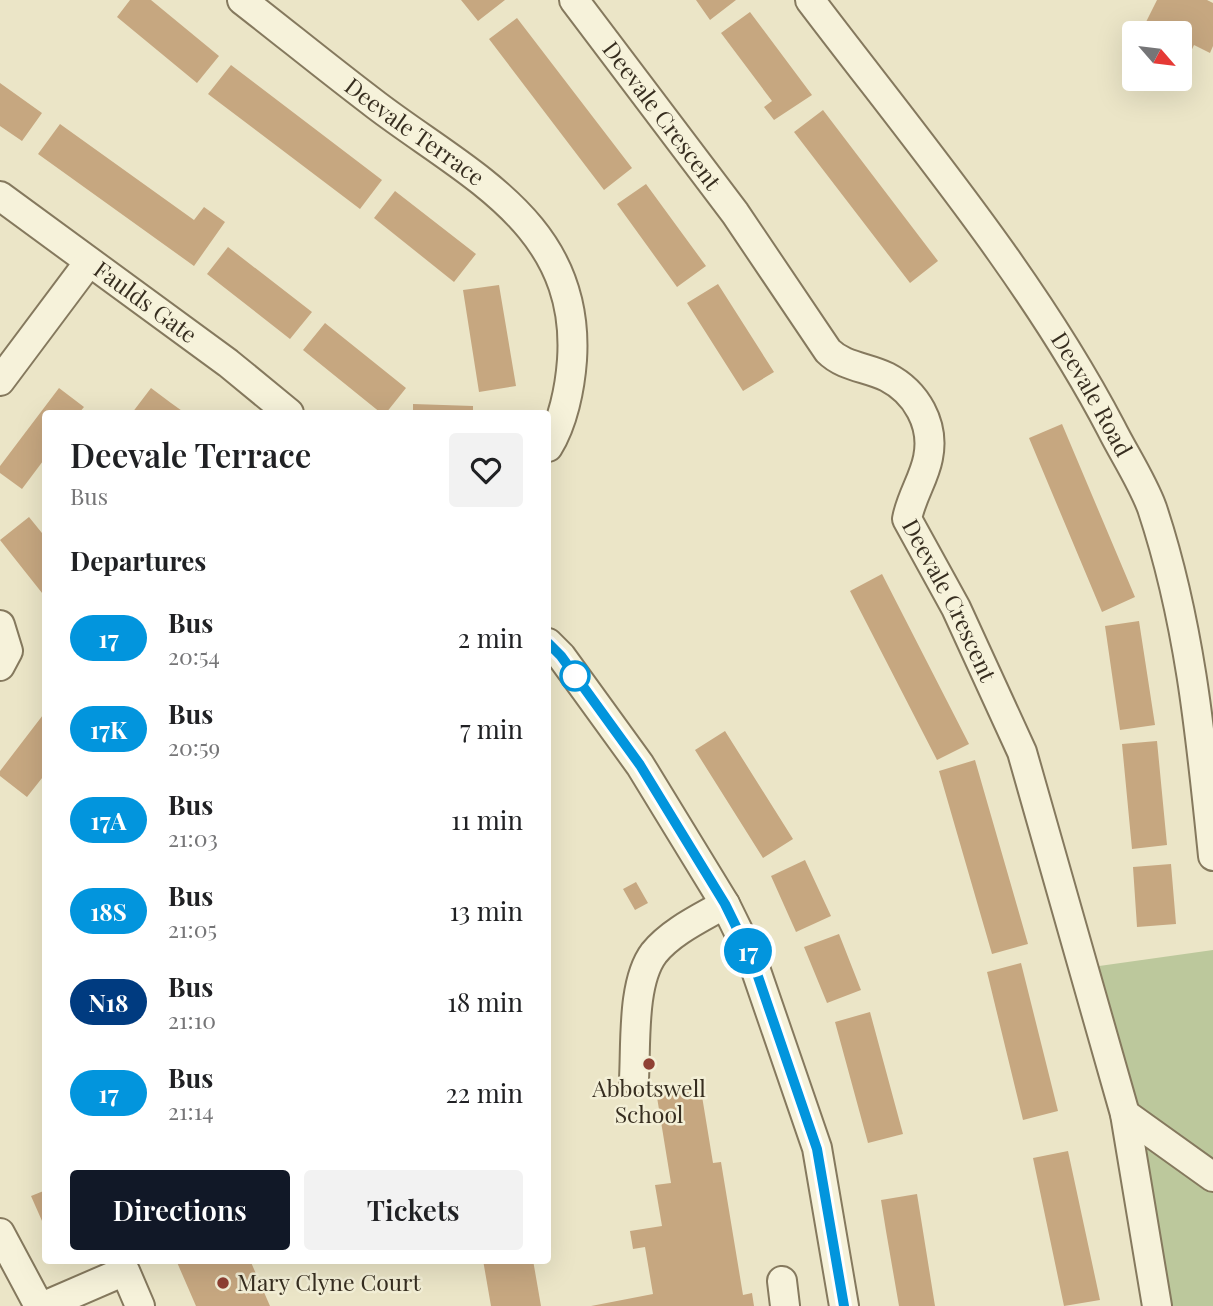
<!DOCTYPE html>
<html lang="en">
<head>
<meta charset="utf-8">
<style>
  :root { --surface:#fff; --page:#f2f2f2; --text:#202124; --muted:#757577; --accent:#111827 }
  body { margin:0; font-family:"Playfair Display",serif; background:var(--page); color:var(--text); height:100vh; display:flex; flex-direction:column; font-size:26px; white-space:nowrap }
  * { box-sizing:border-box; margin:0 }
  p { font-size:23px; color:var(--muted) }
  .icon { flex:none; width:38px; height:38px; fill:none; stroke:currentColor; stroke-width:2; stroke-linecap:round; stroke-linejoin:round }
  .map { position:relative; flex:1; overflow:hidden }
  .drawer { position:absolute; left:42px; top:410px; width:509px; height:854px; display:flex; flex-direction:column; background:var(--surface); border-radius:7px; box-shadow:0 7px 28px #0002 }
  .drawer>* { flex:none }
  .badge { padding:0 14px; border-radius:23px; font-size:24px; line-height:46px }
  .needle { width:46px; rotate:118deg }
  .buttons { position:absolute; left:1122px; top:21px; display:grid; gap:14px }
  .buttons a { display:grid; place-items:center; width:70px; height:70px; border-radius:7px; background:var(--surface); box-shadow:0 7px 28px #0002; font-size:35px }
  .map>.badge { position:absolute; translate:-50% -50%; box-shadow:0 0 0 4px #fff }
  h2 { padding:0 28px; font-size:26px; line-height:63px }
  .round { display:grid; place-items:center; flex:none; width:74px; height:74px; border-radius:7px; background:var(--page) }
  .overview { display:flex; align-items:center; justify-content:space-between; height:119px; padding:0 28px }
  h1 { font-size:33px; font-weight:600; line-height:52px }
  .primary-button { display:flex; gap:14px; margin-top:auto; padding:14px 28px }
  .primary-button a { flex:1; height:80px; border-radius:7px; background:var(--accent); color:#fff; font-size:28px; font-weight:600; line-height:80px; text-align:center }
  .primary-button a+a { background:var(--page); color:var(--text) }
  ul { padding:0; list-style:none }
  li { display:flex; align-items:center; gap:21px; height:91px; padding:0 28px }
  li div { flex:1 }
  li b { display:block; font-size:26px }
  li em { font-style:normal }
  li .badge { min-width:77px; font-weight:700; text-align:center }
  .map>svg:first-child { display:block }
  .green { fill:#bcc89c }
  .building { fill:#c6a780 }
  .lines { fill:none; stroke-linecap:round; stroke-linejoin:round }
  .minor-casing { stroke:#85795e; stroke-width:32 }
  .minor { stroke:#f6f2da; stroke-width:28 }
  .line-casing { stroke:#fff; stroke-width:16 }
  .line { stroke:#0295dd; stroke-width:10 }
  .stop-dot { fill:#fff; stroke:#0295dd; stroke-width:3.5 }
  .poi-dot { fill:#8f4033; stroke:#f3efd6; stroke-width:2.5 }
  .labels { text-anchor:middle; stroke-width:5; stroke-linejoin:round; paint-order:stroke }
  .street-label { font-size:23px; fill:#372e20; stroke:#f3efd6 }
  .poi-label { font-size:23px; fill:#372e20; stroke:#f3efd6 }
</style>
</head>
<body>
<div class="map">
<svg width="1213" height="1306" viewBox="0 0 1213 1306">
  <rect width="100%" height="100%" fill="#ebe5c7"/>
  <path class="green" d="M 1213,950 L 1213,1306 L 1157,1306 L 1085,968 Z"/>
  <path class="building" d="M 130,0 L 151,0 L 219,56 L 197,83 L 117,17 Z
    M 461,0 L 505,0 L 478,21 Z
    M 696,0 L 736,0 L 710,20 Z
    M 1157,0 L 1207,0 L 1213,3 L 1213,46 L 1210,53 L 1194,45 L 1186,62 L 1180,58 L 1180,33 L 1166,33 L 1146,22 Z
    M 750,12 L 812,95 L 774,120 L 764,107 L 772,101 L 721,33 Z
    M 517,18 L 632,168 L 604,190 L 489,39 Z
    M 231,65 L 382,180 L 360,209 L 208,94 Z
    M 0,83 L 42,113 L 22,141 L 0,126 Z
    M 823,110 L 938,261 L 910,283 L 794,132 Z
    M 60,124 L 194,220 L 204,207 L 225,222 L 194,266 L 38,154 Z
    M 646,184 L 706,266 L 677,287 L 617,204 Z
    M 395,191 L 476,254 L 454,282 L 374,218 Z
    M 228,247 L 312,312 L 290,339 L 207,274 Z
    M 718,284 L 774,372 L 743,391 L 687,303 Z
    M 499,285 L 516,386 L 479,392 L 463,290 Z
    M 325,323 L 406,388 L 386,413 L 381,413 L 303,350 Z
    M 59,388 L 84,407 L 79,413 L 46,413 L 46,457 L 22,489 L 0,473 L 0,466 Z
    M 151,388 L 171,403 L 185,413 L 132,413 Z
    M 413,404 L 473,406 L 473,413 L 413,413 Z
    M 1062,424 L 1135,597 L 1102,612 L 1029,438 Z
    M 29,517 L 46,538 L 46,598 L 0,540 Z
    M 882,574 L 969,744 L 937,760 L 850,591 Z
    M 1139,621 L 1155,725 L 1120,730 L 1105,626 Z
    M 46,711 L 46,773 L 27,797 L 0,776 L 0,771 Z
    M 725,731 L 793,839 L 763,858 L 695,750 Z
    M 1157,741 L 1167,845 L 1132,849 L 1122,744 Z
    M 975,760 L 1028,944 L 992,954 L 939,771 Z
    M 805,860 L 831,916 L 796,932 L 771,876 Z
    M 1171,864 L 1176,924 L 1137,927 L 1133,867 Z
    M 636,882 L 648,903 L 635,910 L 623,889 Z
    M 839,934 L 861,990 L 827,1003 L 804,947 Z
    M 1021,963 L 1058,1111 L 1023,1120 L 987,972 Z
    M 870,1012 L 903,1134 L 868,1143 L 835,1022 Z
    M 700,1084 L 713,1163 L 721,1162 L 743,1295 L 752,1293 L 754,1306 L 591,1306 L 653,1294 L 645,1247 L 633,1249 L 630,1231 L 662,1226 L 655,1185 L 671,1183 L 656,1091 Z
    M 1068,1151 L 1100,1300 L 1064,1306 L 1033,1158 Z
    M 46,1190 L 46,1230 L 31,1196 Z
    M 917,1194 L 922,1225 L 935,1306 L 899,1306 L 886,1231 L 881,1200 Z
    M 176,1260 L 250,1260 L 270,1306 L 196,1306 Z
    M 483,1260 L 533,1260 L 541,1306 L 491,1306 Z"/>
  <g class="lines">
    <defs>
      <g id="minor">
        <path id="s1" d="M 242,0 C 287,35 331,71 376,105 C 468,175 581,224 572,360 C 570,388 563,423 548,447"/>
        <path id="s2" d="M 574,0 L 735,213 L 828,351 C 844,367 867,367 887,377 C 916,392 935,424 928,458 C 924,479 911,497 907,519 L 956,608 L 1022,752 L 1125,1114 L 1157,1306"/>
        <path id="s3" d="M 810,0 C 913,136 1032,277 1111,428 C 1124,454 1142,481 1152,508 C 1190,622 1201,738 1213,856"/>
        <path id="s4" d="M 0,196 L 228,363 L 289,413"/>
        <path d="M 0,381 L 89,262"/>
        <path d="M 0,625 L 8,651 L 0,666"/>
        <path d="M 548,643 L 561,656 L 640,765 L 725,904 L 752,959 L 817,1148 L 844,1306"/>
        <path d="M 634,1079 C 636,1043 632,982 654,953 C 672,931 701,918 725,904"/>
        <path d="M 1125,1114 L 1213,1177"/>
        <path d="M 0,1233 L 39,1306"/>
        <path d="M 782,1281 L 785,1306"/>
        <path d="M 44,1306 L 125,1271 L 140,1306"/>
      </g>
    </defs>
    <use href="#minor" class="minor-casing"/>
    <use href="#minor" class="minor"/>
  </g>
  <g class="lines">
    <defs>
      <path id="line" d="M 548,643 L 561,656 L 640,765 L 725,904 L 752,959 L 817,1149 L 844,1306"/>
    </defs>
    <use href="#line" class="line-casing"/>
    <use href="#line" class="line"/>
  </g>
  <circle class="stop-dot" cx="575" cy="676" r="14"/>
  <g class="poi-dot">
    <circle cx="649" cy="1064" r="7"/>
    <circle cx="223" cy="1283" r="7"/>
  </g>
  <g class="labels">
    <g class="street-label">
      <text dy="8" stroke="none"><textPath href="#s2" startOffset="145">Deevale Crescent</textPath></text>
      <text dy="8" stroke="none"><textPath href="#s1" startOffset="217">Deevale Terrace</textPath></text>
      <text dy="8" stroke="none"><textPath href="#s4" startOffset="180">Faulds Gate</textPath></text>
      <text dy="8" stroke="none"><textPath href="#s3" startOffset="485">Deevale Road</textPath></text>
      <text dy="8" stroke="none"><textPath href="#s2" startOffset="752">Deevale Crescent</textPath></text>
    </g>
    <g class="poi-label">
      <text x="649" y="1097">Abbotswell<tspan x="649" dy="26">School</tspan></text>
      <text x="237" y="1291" text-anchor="start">Mary Clyne Court</text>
    </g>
  </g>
</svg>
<div class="buttons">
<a><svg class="needle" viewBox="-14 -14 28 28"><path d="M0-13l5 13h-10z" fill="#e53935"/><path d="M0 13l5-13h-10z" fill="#757577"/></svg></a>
</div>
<b class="badge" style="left:748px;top:951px;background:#0295dd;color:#fff">17</b>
<section class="drawer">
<div class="overview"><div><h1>Deevale Terrace</h1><p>Bus</p></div><a class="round"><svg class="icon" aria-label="heart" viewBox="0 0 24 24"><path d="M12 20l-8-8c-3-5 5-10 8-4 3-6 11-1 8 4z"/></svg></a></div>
<h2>Departures</h2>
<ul>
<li><span class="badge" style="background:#0295dd;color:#fff">17</span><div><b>Bus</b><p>20:54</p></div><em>2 min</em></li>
<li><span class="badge" style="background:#0295dd;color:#fff">17K</span><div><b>Bus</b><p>20:59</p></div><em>7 min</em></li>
<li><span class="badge" style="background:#0295dd;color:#fff">17A</span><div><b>Bus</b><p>21:03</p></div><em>11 min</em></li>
<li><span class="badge" style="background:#0295dd;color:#fff">18S</span><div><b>Bus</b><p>21:05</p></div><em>13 min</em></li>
<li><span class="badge" style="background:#003b80;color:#fff">N18</span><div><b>Bus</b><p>21:10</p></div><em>18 min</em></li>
<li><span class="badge" style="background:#0295dd;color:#fff">17</span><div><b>Bus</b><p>21:14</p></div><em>22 min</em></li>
</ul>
<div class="primary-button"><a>Directions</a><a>Tickets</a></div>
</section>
</div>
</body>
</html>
